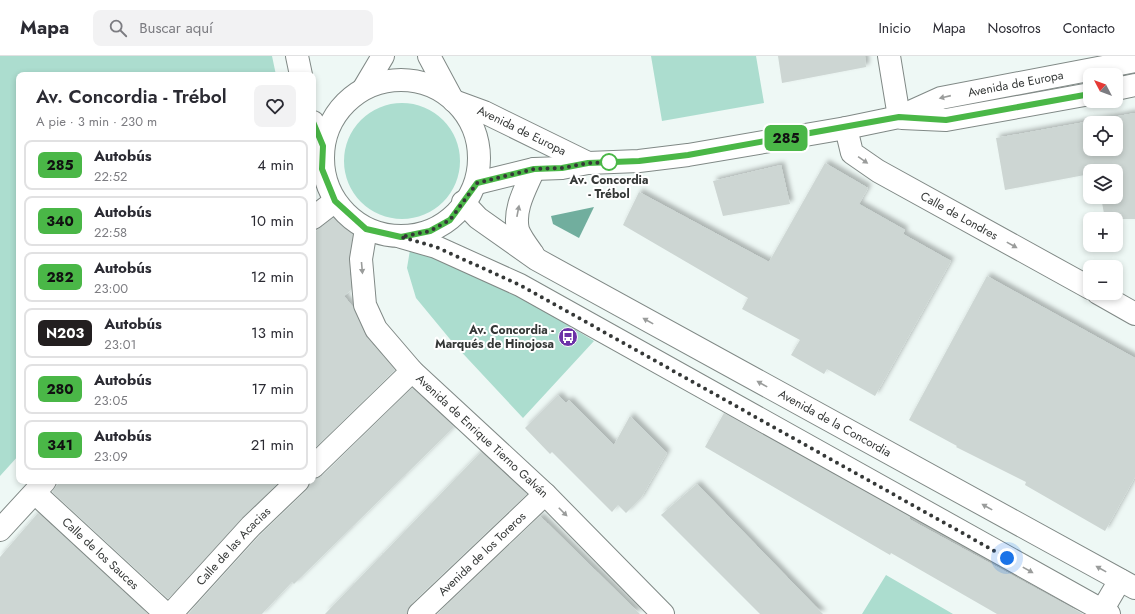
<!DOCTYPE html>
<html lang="es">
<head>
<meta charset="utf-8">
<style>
  :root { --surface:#fff; --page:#f2f2f3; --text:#2b2b33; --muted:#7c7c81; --line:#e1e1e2 }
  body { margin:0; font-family:Jost,sans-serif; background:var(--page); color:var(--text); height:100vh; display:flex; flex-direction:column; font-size:15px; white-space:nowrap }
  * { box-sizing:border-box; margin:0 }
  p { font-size:13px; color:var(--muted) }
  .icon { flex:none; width:22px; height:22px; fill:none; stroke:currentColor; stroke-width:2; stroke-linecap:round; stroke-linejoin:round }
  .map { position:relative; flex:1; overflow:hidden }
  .panel { position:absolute; left:16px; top:16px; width:300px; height:412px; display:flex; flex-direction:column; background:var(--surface); border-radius:8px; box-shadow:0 2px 6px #0003 }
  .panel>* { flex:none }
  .badge { padding:0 8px; border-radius:6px; font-size:14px; line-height:26px }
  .needle { width:26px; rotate:311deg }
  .fabs { position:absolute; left:1083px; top:12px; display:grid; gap:8px }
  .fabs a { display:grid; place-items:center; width:40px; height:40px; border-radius:8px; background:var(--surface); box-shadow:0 2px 6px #0003; font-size:20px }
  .you { position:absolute; width:20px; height:20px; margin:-10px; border:3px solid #fff; border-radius:50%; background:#1a73e8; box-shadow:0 0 0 6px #1a73e833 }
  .map>.badge { position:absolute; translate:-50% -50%; box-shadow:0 0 0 2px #fff }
  .round { display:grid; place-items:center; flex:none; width:42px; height:42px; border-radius:8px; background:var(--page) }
  .summary { display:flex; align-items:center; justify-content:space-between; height:68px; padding:0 20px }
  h1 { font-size:19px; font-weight:600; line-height:30px }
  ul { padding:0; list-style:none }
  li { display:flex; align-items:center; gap:12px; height:50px; margin:0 8px 6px; padding:0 12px; border:2px solid var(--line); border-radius:8px }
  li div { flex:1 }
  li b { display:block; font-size:15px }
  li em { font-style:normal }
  li .badge { min-width:44px; font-weight:700; text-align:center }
  header { display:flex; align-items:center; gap:24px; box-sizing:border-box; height:56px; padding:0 20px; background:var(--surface); border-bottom:1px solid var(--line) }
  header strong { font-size:19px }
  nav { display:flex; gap:22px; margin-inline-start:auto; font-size:14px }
  .search { width:280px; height:36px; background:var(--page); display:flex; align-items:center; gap:10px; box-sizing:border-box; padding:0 14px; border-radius:8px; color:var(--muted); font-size:15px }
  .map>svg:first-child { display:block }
  .green { fill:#acddcf }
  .water { fill:#71ae9e }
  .building { fill:#cdd6d3; fill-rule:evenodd; filter:url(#shadow) }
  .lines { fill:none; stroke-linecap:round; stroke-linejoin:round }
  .minor-casing { stroke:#808986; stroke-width:24 }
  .minor { stroke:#fff; stroke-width:22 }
  .oneway { fill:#9a9c9b }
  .line-casing { stroke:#fff; stroke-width:9 }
  .line { stroke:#4ab747; stroke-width:6 }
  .walk { stroke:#353837; stroke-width:4; stroke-dasharray:0 7.2 }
  .stop-dot { fill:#fff; stroke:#4ab747; stroke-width:2 }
  .labels { text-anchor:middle; stroke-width:4; stroke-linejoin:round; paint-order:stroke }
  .street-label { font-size:12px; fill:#353837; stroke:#fff }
  .stop-label { font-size:12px; font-weight:bold; fill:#353837; stroke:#fff }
  .poi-label { font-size:12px; font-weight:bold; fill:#353837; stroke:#fff; text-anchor:end }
</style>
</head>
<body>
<header>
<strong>Mapa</strong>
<div class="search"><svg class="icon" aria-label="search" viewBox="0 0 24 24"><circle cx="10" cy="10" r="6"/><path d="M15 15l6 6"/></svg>Buscar aquí</div>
<nav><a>Inicio</a><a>Mapa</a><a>Nosotros</a><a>Contacto</a></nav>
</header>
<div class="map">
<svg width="1135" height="558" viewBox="0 0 1135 558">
  <defs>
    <filter id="shadow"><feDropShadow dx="3.5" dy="-3.5" stdDeviation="2" flood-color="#0004"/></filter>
  </defs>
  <rect width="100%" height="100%" fill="#eef8f5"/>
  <path class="green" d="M 0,0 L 272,0 L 276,19 L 19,19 L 19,399 L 0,420 Z
    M 651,0 L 756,0 L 764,47 L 662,65 Z
    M344 105a58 58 0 1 1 116 0a58 58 0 1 1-116 0Z
    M 410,194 L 424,197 L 515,237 L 594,285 L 523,362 L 454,288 L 416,242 L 407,212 Z
    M 886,519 L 953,558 L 862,558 Z"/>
  <path class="water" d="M 594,151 L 579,182 L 553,168 L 551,160 Z"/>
  <path class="building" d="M 778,0 L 865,0 L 866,11 L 782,27 Z
    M 1135,57 L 1135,163 L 1105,163 L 1101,141 L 1116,141 L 1116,115 L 1090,115 L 1090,118 L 1005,134 L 996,82 ZM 1090,67 L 1116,67 L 1116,93 L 1090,93 Z
    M 825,107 L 868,132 L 859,148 L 905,174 L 903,178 L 951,205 L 875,340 L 827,313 L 824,318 L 791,299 L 800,284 L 742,253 L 748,242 L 623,169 L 639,136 L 769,206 Z
    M 781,109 L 790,148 L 723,160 L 713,125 Z
    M 333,162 L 353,178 L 349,204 L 351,234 L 344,240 L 353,251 L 366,281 L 395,314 L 313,394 L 313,177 Z
    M 987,220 L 1135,302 L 1135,421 L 1105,475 L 1025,429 L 1026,426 L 956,391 L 957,390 L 909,364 Z
    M 412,332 L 454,371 L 294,528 L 292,526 L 262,558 L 188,558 L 260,479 L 307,434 L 310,425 L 322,420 Z
    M 558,339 L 566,347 L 569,344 L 614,389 L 630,360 L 667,397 L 641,442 L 626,457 L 618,449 L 612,456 L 552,396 L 550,398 L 525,372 Z
    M 724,357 L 910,461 L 909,463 L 1083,558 L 997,558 L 891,497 L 890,499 L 705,391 Z
    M 481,396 L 527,438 L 410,549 L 407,558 L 325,558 Z
    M 60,425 L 280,425 L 242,462 L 168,543 L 52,436 Z
    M 697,428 L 823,558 L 760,558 L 661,459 Z
    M 38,457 L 148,558 L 0,558 L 0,501 Z
    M 540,460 L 640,558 L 437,558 Z"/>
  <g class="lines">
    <defs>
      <g id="minor">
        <path d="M 297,0 L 301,19"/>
        <path d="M 429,0 L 451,41"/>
        <path d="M 889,0 L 899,61"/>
        <circle cx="401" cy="102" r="78"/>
        <path d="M 364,32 L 383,0"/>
        <path d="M 1116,33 L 1135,29"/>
        <path id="s1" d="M 454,45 L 484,56 L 588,107"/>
        <path d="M 902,62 L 946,64 L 1090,38"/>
        <path d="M 313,66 L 323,90"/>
        <path id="s2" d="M 846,72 L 852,97 L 878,115 L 1090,232"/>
        <path id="s3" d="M 477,127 L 534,113 L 562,112 L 588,107 L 639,105 L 688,99 L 846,72 L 899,61 L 941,42 L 1135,5"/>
        <path id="s4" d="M 463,146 L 478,162 L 536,203 L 1135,532"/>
        <path d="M 313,162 L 335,145"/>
        <path id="s5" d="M 366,173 L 361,203 L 365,249 L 376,273 L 412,315 L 545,438 L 663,558"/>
        <path d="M 401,181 L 436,191 L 520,229 L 1109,558"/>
        <path d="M 533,198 C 528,191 521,182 518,174 C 513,153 526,132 534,113"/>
        <path d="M 1098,237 L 1135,258"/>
        <path d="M 313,411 L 412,315"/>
        <path id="s6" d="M 35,437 L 166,558"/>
        <path d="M 0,474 L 45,425"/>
        <path id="s7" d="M 171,558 L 251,470 L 298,425"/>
        <path id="s8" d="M 419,558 L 545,438"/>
        <path d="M 1100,558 L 1120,524"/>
      </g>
    </defs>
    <use href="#minor" class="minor-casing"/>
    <use href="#minor" class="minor"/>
  </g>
  <defs><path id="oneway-solid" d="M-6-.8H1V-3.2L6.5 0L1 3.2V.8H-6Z"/></defs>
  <g class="oneway">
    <use href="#oneway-solid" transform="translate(945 41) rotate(167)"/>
    <use href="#oneway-solid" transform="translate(863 104) rotate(35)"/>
    <use href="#oneway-solid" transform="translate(518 155) rotate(-79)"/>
    <use href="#oneway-solid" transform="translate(1012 189) rotate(29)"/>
    <use href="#oneway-solid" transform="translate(362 212) rotate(85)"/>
    <use href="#oneway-solid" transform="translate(648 265) rotate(-151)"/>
    <use href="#oneway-solid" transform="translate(762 328) rotate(-151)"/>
    <use href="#oneway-solid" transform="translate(987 451) rotate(-151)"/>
    <use href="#oneway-solid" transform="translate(563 456) rotate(45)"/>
    <use href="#oneway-solid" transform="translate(1101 513) rotate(-151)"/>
    <use href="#oneway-solid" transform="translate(1028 514) rotate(29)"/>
  </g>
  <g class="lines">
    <defs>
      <path id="line" d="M 313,66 L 323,90 L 322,113 L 335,145 L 366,173 L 401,181 L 430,175 L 450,164 L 477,127 L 534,113 L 562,112 L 588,107 L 639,105 L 688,99 L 899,61 L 946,64 L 1090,38"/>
    </defs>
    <use href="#line" class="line-casing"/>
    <use href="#line" class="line"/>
    <path class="walk" d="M 609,106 L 614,106 L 588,107 L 562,112 L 534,113 L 477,127 L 450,164 L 430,175 L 401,181 L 436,191 L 520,229 L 1007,502"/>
  </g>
  <defs>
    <symbol id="bus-disc" viewBox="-11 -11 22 22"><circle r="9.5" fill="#6b31a7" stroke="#fff"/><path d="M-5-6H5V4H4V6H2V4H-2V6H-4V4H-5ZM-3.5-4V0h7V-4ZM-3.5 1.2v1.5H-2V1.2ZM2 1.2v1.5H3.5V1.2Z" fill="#fff"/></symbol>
  </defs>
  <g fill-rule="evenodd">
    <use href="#bus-disc" x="557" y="270" width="22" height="22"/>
  </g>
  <circle class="stop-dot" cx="609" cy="106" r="8"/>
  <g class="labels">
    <g class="street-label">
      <text dy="4" stroke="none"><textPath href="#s3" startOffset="550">Avenida de Europa</textPath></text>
      <text dy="4" stroke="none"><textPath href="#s1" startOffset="74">Avenida de Europa</textPath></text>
      <text dy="4" stroke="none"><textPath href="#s2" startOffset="150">Calle de Londres</textPath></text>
      <text dy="4" stroke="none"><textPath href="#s4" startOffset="434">Avenida de la Concordia</textPath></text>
      <text dy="4" stroke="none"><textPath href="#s5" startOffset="254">Avenida de Enrique Tierno Galván</textPath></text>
      <text dy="4" stroke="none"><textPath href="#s7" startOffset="92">Calle de las Acacias</textPath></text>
      <text dy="4" stroke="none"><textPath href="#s6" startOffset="89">Calle de los Sauces</textPath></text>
      <text dy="4" stroke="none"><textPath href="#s8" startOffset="87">Avenida de los Toreros</textPath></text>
    </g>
    <g class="stop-label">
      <text x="609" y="128">Av. Concordia<tspan x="609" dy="14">- Trébol</tspan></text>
    </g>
    <g class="poi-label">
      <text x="554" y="278">Av. Concordia -<tspan x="554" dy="14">Marqués de Hinojosa</tspan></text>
    </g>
  </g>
</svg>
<div class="fabs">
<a><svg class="needle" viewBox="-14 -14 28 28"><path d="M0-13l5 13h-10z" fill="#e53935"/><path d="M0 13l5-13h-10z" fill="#7c7c81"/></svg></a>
<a><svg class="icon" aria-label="locate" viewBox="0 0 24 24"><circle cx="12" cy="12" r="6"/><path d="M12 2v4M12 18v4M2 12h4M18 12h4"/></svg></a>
<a><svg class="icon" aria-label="layers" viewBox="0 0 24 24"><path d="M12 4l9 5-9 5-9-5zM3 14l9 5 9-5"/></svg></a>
<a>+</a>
<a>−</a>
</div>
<div class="you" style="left:1007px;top:502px"></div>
<b class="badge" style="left:786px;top:82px;background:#4ab747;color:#111">285</b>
<section class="panel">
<div class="summary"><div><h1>Av. Concordia - Trébol</h1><p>A pie · 3 min · 230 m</p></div><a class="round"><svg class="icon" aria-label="heart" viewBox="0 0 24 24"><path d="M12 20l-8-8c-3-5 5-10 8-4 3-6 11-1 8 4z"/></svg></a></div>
<ul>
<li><span class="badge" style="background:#4ab747;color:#111">285</span><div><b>Autobús</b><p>22:52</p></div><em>4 min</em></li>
<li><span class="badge" style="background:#4ab747;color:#111">340</span><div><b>Autobús</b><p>22:58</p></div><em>10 min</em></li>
<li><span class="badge" style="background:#4ab747;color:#111">282</span><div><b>Autobús</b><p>23:00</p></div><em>12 min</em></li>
<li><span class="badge" style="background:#231f20;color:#fff">N203</span><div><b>Autobús</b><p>23:01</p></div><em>13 min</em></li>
<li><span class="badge" style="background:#4ab747;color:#111">280</span><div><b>Autobús</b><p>23:05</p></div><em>17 min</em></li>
<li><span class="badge" style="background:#4ab747;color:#111">341</span><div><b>Autobús</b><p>23:09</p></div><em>21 min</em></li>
</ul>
</section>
</div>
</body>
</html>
